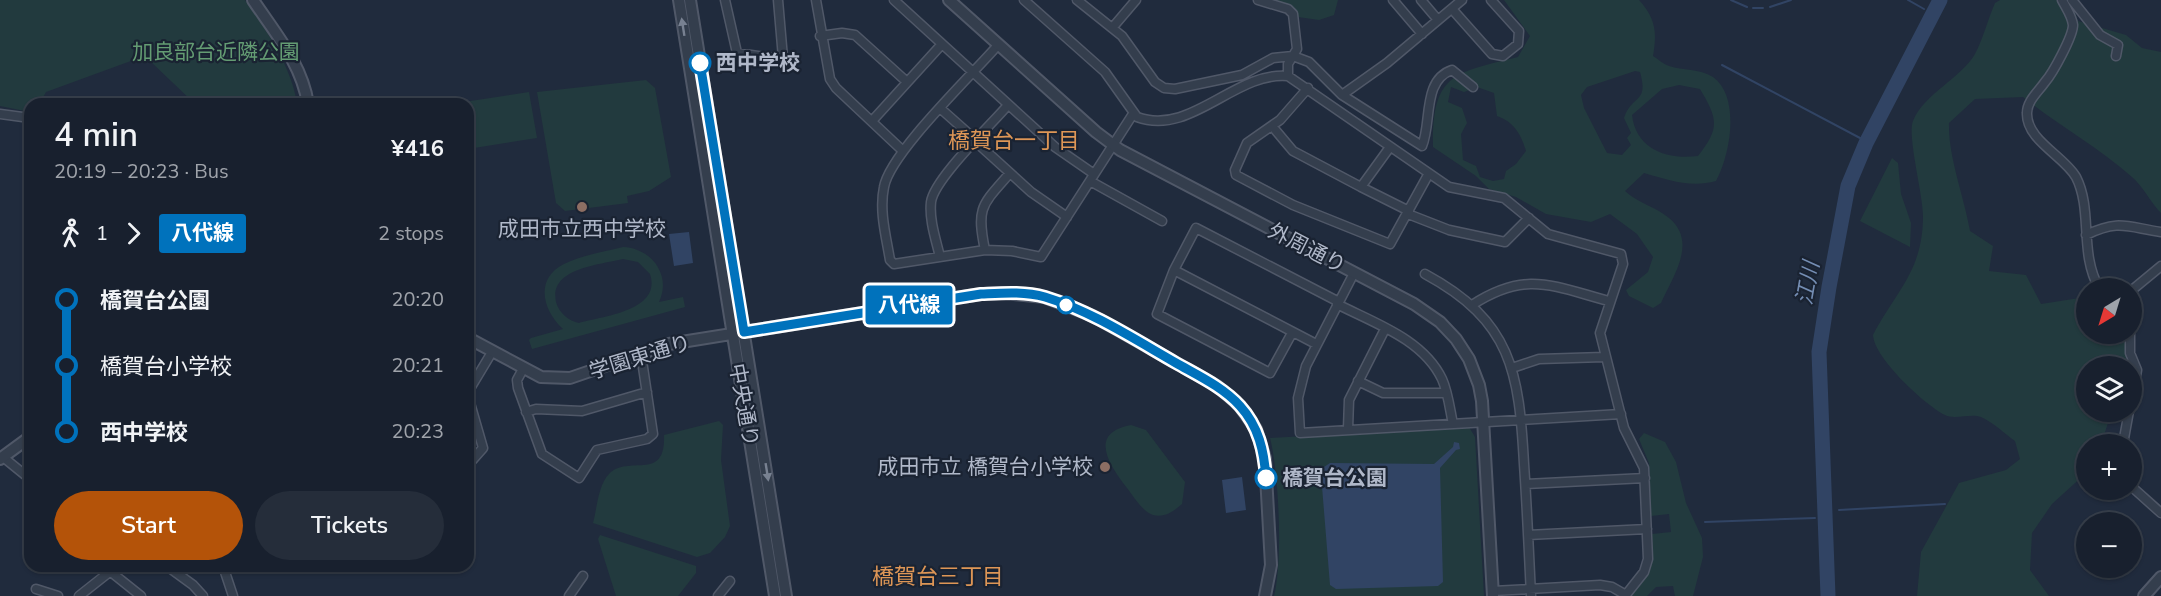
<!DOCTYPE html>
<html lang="en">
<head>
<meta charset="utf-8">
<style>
  :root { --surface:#18202e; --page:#252d3a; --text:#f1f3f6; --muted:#9fa3aa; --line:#363e4a; --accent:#b45309 }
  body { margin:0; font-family:"Nunito Sans","Noto Sans JP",sans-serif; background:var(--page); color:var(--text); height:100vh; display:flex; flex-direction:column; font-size:22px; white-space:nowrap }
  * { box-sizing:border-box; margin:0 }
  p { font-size:20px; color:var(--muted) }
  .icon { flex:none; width:33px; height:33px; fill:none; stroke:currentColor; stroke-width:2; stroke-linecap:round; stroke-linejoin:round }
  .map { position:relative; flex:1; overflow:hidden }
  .details { position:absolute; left:24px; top:98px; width:450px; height:474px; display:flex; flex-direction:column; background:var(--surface); border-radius:18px; box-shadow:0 2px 4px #0004,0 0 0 2px var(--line) }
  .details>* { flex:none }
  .badge { padding:0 12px; border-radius:4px; font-size:21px; line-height:39px }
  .needle { width:39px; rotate:218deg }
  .fabs { position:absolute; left:2076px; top:278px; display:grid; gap:12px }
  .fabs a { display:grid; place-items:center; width:66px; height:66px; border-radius:50%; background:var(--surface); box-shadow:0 2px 4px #0004,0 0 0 2px var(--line); font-size:30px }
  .map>.badge { position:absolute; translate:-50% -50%; box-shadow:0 0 0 3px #fff }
  .legs { display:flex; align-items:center; gap:9px; height:66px; padding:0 30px; font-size:20px }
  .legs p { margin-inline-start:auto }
  .summary { display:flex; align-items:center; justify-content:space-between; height:102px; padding:0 30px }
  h1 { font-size:33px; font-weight:600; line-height:45px }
  .button { display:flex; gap:12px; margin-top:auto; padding:12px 30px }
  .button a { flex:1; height:69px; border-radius:36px; background:var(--accent); color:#fff; font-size:24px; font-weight:600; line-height:69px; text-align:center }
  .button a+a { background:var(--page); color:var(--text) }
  ul { padding:0 30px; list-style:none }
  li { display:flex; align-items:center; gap:21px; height:66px; font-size:22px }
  li i { display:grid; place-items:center; width:9px; height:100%; margin:0 8px; background:currentColor }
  li i::after { content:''; width:15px; height:15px; margin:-8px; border:4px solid; border-radius:50%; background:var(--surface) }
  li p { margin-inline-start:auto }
  li:first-child i { background:linear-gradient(#0000 50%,currentColor 0) }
  li:last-child i { background:linear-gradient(currentColor 50%,#0000 0) }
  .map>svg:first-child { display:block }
  .green { fill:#223a3e; fill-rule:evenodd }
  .water { fill:#314464 }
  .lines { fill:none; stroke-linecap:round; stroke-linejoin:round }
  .stream { stroke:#314464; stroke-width:2 }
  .river { stroke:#314464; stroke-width:15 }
  .minor-casing { stroke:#505868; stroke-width:11 }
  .tertiary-casing { stroke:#505868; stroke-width:14 }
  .minor { stroke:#343e4d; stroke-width:8 }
  .tertiary { stroke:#343e4d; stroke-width:10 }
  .oneway { fill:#788191 }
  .line-1-casing { stroke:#fff; stroke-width:14 }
  .line-1 { stroke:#0072bc; stroke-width:9 }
  .stop-1-dot { fill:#fff; stroke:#0072bc; stroke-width:3 }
  .education-dot { fill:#8d6e63; stroke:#1a2332; stroke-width:2 }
  .labels { text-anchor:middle; stroke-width:4.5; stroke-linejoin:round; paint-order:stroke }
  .park-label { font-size:21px; fill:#649c73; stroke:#1a2332 }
  .stop-label { font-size:21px; font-weight:bold; fill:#b0b8c9; stroke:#1a2332; text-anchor:start }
  .poi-label { font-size:21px; fill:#b0b8c9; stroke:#1a2332 }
  .street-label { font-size:21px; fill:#b0b8c9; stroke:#1a2332 }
  .neighbourhood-label { font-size:22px; fill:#de9656; stroke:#1a2332 }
  .water-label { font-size:22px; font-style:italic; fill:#748db3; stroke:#1a2332 }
</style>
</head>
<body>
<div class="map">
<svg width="2161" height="596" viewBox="0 0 2161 596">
  <rect width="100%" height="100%" fill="#202b3d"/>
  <path class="green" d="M 0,0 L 245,0 C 267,31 291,66 297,103 L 194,103 L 150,61 L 139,58 L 46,92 L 40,103 L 30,104 L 30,112 L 0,106 Z
    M 1273,0 L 1338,0 L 1334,15 L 1319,20 L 1298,17 L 1292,9 Z
    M 1504,0 L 1639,0 C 1656,19 1657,32 1653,56 C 1658,59 1663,64 1669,66 C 1683,71 1699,68 1713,77 C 1741,97 1730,156 1716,181 C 1691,188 1668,180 1644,173 L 1625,191 C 1638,203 1656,207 1669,218 C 1698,242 1673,276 1661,303 L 1653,308 L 1629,296 L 1626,290 L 1648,272 L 1653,257 L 1637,234 L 1610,214 L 1591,222 L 1546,214 L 1516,197 L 1489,189 L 1476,176 L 1433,147 C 1432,73 1454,73 1518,57 L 1530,36 ZM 1635,71 L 1640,72 C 1649,104 1632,94 1624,118 L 1631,133 L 1627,138 L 1631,145 L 1622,155 L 1607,153 L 1584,108 L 1581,95 L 1587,87 ZM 1679,85 L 1700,89 C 1718,119 1720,128 1698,156 C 1668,160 1636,150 1632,115 L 1662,89 ZM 1451,87 L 1464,92 L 1477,87 L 1494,93 L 1497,116 C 1514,122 1521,134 1526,151 L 1516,164 L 1506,171 L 1504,179 L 1493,181 L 1480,177 L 1476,166 L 1463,160 L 1461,134 L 1467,123 L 1462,108 L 1448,102 Z
    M 2000,0 L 2071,0 L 2078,21 L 2126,35 L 2142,48 L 2161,52 L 2161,213 C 2150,202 2143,186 2132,177 C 2098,147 2058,125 2023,97 L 1975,99 L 1949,123 C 1948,157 1964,196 1970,231 L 1993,246 L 1989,271 L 2026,275 L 2041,304 L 2086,297 L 2086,333 L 2125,333 L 2127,366 L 2086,366 L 2086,411 L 2112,411 L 2101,444 L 2086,444 L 2086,473 L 2052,504 L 2032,533 L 2030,570 L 2049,596 L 1917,596 L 1921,552 L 1959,483 L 2006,470 L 2020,459 L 2015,441 C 2005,434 1993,422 1981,417 C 1971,413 1955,420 1945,415 C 1925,405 1874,358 1873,335 C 1896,291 1923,271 1923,216 C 1923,194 1907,136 1913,121 C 1924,94 1961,78 1975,54 C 1983,39 1988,19 1995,3 Z
    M 646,80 L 655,88 L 671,177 L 649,191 L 627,196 L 628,203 L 565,211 L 556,203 L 537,92 Z
    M 529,92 L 537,138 L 474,148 L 472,146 L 468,104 L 464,102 Z
    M 1892,158 L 1898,163 L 1901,194 L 1911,223 L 1910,247 L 1860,221 Z
    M 623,247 C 651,248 672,275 659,302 L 683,297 L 685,307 L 532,349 L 529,340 L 531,338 L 563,329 C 543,311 534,279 564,264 C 582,255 604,252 623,247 ZM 623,259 L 638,262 L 650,274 C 662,311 603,316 579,323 C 569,321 559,313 556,302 C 549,268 599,265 623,259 Z
    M 719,421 L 723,425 L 721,460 L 730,526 L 725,537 L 710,553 L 697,557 L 593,523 C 597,509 598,485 609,474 C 629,454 666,483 664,435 Z
    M 1131,425 L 1146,430 L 1185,482 L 1182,504 C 1174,511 1165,518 1153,515 C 1142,511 1134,497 1127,488 C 1110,466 1087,433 1131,425 Z
    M 1469,427 L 1475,437 L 1484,596 L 1274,596 C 1283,562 1279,473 1270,438 Z
    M 1644,433 L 1665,442 L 1676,462 L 1686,503 L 1702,538 L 1703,557 L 1693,596 L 1675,596 L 1673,586 L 1656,587 L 1647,596 L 1631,596 C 1652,572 1653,566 1652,534 L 1671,532 L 1669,514 L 1651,516 L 1649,463 L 1639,439 Z
    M 600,535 L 696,566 L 696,573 L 678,596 L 616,596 L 598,539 Z"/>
  <path class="water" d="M 689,232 L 693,263 L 674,266 L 669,234 Z
    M 1454,442 L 1459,443 L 1460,449 L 1456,450 L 1440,468 L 1443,582 L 1438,586 L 1336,589 L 1330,585 L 1321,474 L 1324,467 L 1330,463 L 1434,464 L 1453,447 Z
    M 1242,477 L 1246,510 L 1226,513 L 1222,480 Z"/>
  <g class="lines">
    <path class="stream" d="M 1731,0 L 1747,7
      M 1908,0 L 1924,9
      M 1770,7 L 1791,0
      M 1753,8 L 1763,8
      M 1931,13 L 1932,14
      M 1722,65 L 1860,138
      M 1865,141 L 1867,141
      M 1839,510 L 1945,504
      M 1826,512 L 1831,511
      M 1822,519 L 1827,519
      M 1705,522 L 1815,518"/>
    <path class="river" d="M 1828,596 L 1819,352 L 1829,287 L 1848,186 L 1866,143 L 1940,0"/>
    <defs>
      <path id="minor" d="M 725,0 L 737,53 L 781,59 L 783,58 L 778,0
        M 816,0 L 830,79 L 836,88 L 903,151
        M 894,0 L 1055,147 L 1094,174
        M 1024,0 L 1105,72 L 1137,117 C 1191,137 1235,71 1288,76 L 1449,187 L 1504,198 L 1548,234 L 1621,254 L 1623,264 L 1600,333 L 1624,428 L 1644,468 L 1648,559 L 1644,572 L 1625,596
        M 1077,0 L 1122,36 L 1155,82 L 1164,88 L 1175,89 L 1242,75 L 1273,58 L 1293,56 L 1309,62 L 1342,95 L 1387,63 L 1462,0
        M 1258,0 L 1288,9 L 1293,14 L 1297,49 L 1288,64 L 1288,76
        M 1393,0 L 1422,34
        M 1421,0 L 1438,20
        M 2062,0 C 2066,8 2072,16 2073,25 C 2073,36 2053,73 2045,82 C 2038,92 2027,101 2027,113 C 2026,140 2064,156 2076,177 C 2093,210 2079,253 2099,288
        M 2072,0 L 2100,35 L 2118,45 L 2116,56
        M 1452,9 L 1492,54 L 1503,56 L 1518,44 L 1519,31 L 1491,0
        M 1113,27 L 1136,0
        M 820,36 L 842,33 L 855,35 L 907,82
        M 998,45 C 972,75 890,153 884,187 C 879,211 886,236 890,260 L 894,264 L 985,250 L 1012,251 L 1041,257 L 1133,114
        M 1308,88 L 1280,120 L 1247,143 L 1235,170 L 1236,175 L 1293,205 L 1390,244 L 1428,175
        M 1342,95 L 1422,146 C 1432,123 1422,80 1452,70 L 1473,87
        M 941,109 L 977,141
        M 0,114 L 30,118
        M 872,121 L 942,44
        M 1272,126 L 1293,151 L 1361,187 L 1390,147
        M 976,142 L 1031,192 L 1067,217
        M 1090,181 L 1162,221
        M 1361,187 L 1409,211
        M 1408,214 L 1449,230 L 1505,242 L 1529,218
        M 2086,235 C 2119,219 2127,227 2161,232
        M 985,250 C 976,207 982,205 1010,173
        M 940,257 C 936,240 929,220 931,202 C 934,179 991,125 1008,105
        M 1174,270 L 1316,344
        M 1354,273 L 1306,366 L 1298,398 L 1300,433 L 1621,414
        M 1425,274 C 1512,321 1519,372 1524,464 C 1527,508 1529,552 1531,596
        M 2132,290 L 2161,266
        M 1337,304 C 1374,323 1423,339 1442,379 C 1448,392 1450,410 1453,424
        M 1472,305 C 1526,270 1552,286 1609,301
        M 1292,333 L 1270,373 L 1157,314 L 1174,270 L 1196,228 L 1339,302
        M 2130,333 L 2130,353 L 2137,370 L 2132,399
        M 1512,368 L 1539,359 L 1604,357
        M 523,369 L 517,380 L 518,388 L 542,454 L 579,478 L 597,450 L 647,439 L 653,434 L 641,354
        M 1358,381 L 1383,393 L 1446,393
        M 468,392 L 492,352
        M 468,396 L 483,448 L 468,465
        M 526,412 L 536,409 L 582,411 L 647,392
        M 1348,429 L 1349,400 L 1385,329
        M 2123,444 L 2129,411
        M 3,457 L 30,479
        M 1526,484 L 1645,478
        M 2132,487 L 2161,513
        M 1528,535 L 1647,529
        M 167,566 L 193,585 L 203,596
        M 223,566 L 233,596
        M 111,572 L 141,596
        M 36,589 L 58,596
        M 1493,591 L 1600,585 L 1612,587 L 1626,595
        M 79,596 L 117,566
        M 569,596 L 583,576
        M 718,596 L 730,581"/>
      <path id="tertiary" d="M 253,0 C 275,33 302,64 308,104
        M 679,0 L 775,596
        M 690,0 L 786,596
        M 949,0 L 1096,132 L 1120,150 L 1414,304 L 1440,322 L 1456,339 L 1469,359 L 1479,385 L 1482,401 L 1493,596
        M 468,338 L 541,377 L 570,378 L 669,344 L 981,294 L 1004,293 L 1044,297 L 1093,316 L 1217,386 L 1239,405 L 1256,429 L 1265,458 L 1271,565 L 1265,596
        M 0,459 L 30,437
        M 2144,596 L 2161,577"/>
    </defs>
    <use href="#minor" class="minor-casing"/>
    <use href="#tertiary" class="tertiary-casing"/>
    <use href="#minor" class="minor"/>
    <use href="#tertiary" class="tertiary"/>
  </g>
  <defs><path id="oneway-solid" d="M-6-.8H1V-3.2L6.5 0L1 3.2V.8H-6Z" transform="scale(1.5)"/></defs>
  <g class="oneway">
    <use href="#oneway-solid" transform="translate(683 27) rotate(-99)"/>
    <use href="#oneway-solid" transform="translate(767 472) rotate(81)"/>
  </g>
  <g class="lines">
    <defs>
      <path id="line-1" d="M 700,63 L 744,332 L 981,294 C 1002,293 1024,291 1045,297 C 1091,311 1134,339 1176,363 C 1197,375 1223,387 1240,406 C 1259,427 1264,451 1266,478"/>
    </defs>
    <use href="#line-1" class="line-1-casing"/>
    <use href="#line-1" class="line-1"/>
  </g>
  <g class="stop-1-dot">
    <circle cx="700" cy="63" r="10"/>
    <circle cx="1066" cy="305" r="8"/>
    <circle cx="1266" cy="478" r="10"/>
  </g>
  <g class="education-dot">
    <circle cx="582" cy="207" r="6"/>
    <circle cx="1105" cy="467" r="6"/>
  </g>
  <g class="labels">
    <g class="park-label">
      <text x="216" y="59">加良部台近隣公園</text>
    </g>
    <g class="stop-label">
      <text x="716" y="70">西中学校</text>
      <text x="1282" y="485">橋賀台公園</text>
    </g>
    <g class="poi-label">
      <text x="582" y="236">成田市立西中学校</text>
      <text x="1093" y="474" text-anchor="end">成田市立 橋賀台小学校</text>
    </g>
    <g class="street-label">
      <text transform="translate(1307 248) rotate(27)" y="7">外周通り</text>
      <text transform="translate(640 357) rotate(-17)" y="7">学園東通り</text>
      <text transform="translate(744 405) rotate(80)" y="7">中央通り</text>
    </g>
    <g class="neighbourhood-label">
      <text x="1014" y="148">橋賀台一丁目</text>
      <text x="938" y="584">橋賀台三丁目</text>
    </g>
    <g class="water-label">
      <text transform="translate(1807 283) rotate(-80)" y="8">江川</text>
    </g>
  </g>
</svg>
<div class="fabs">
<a><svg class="needle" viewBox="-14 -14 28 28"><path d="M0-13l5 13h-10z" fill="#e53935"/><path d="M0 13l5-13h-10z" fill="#9fa3aa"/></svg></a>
<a><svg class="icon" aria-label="layers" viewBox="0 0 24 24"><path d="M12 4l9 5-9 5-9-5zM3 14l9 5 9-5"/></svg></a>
<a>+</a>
<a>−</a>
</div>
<b class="badge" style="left:909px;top:305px;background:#0072bc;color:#fff">八代線</b>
<section class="details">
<div class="summary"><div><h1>4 min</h1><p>20:19 – 20:23 · Bus</p></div><b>¥416</b></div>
<div class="legs"><svg class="icon" aria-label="walk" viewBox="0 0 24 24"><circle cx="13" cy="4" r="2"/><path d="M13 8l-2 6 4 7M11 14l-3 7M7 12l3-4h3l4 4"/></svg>1<svg class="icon" aria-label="forward" viewBox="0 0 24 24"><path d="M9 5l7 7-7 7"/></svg><b class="badge" style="background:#0072bc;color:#fff">八代線</b><p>2 stops</p></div>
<ul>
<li><i style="color:#0072bc"></i><b>橋賀台公園</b><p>20:20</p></li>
<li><i style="color:#0072bc"></i><span>橋賀台小学校</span><p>20:21</p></li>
<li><i style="color:#0072bc"></i><b>西中学校</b><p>20:23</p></li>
</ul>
<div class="button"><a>Start</a><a>Tickets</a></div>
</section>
</div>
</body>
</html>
